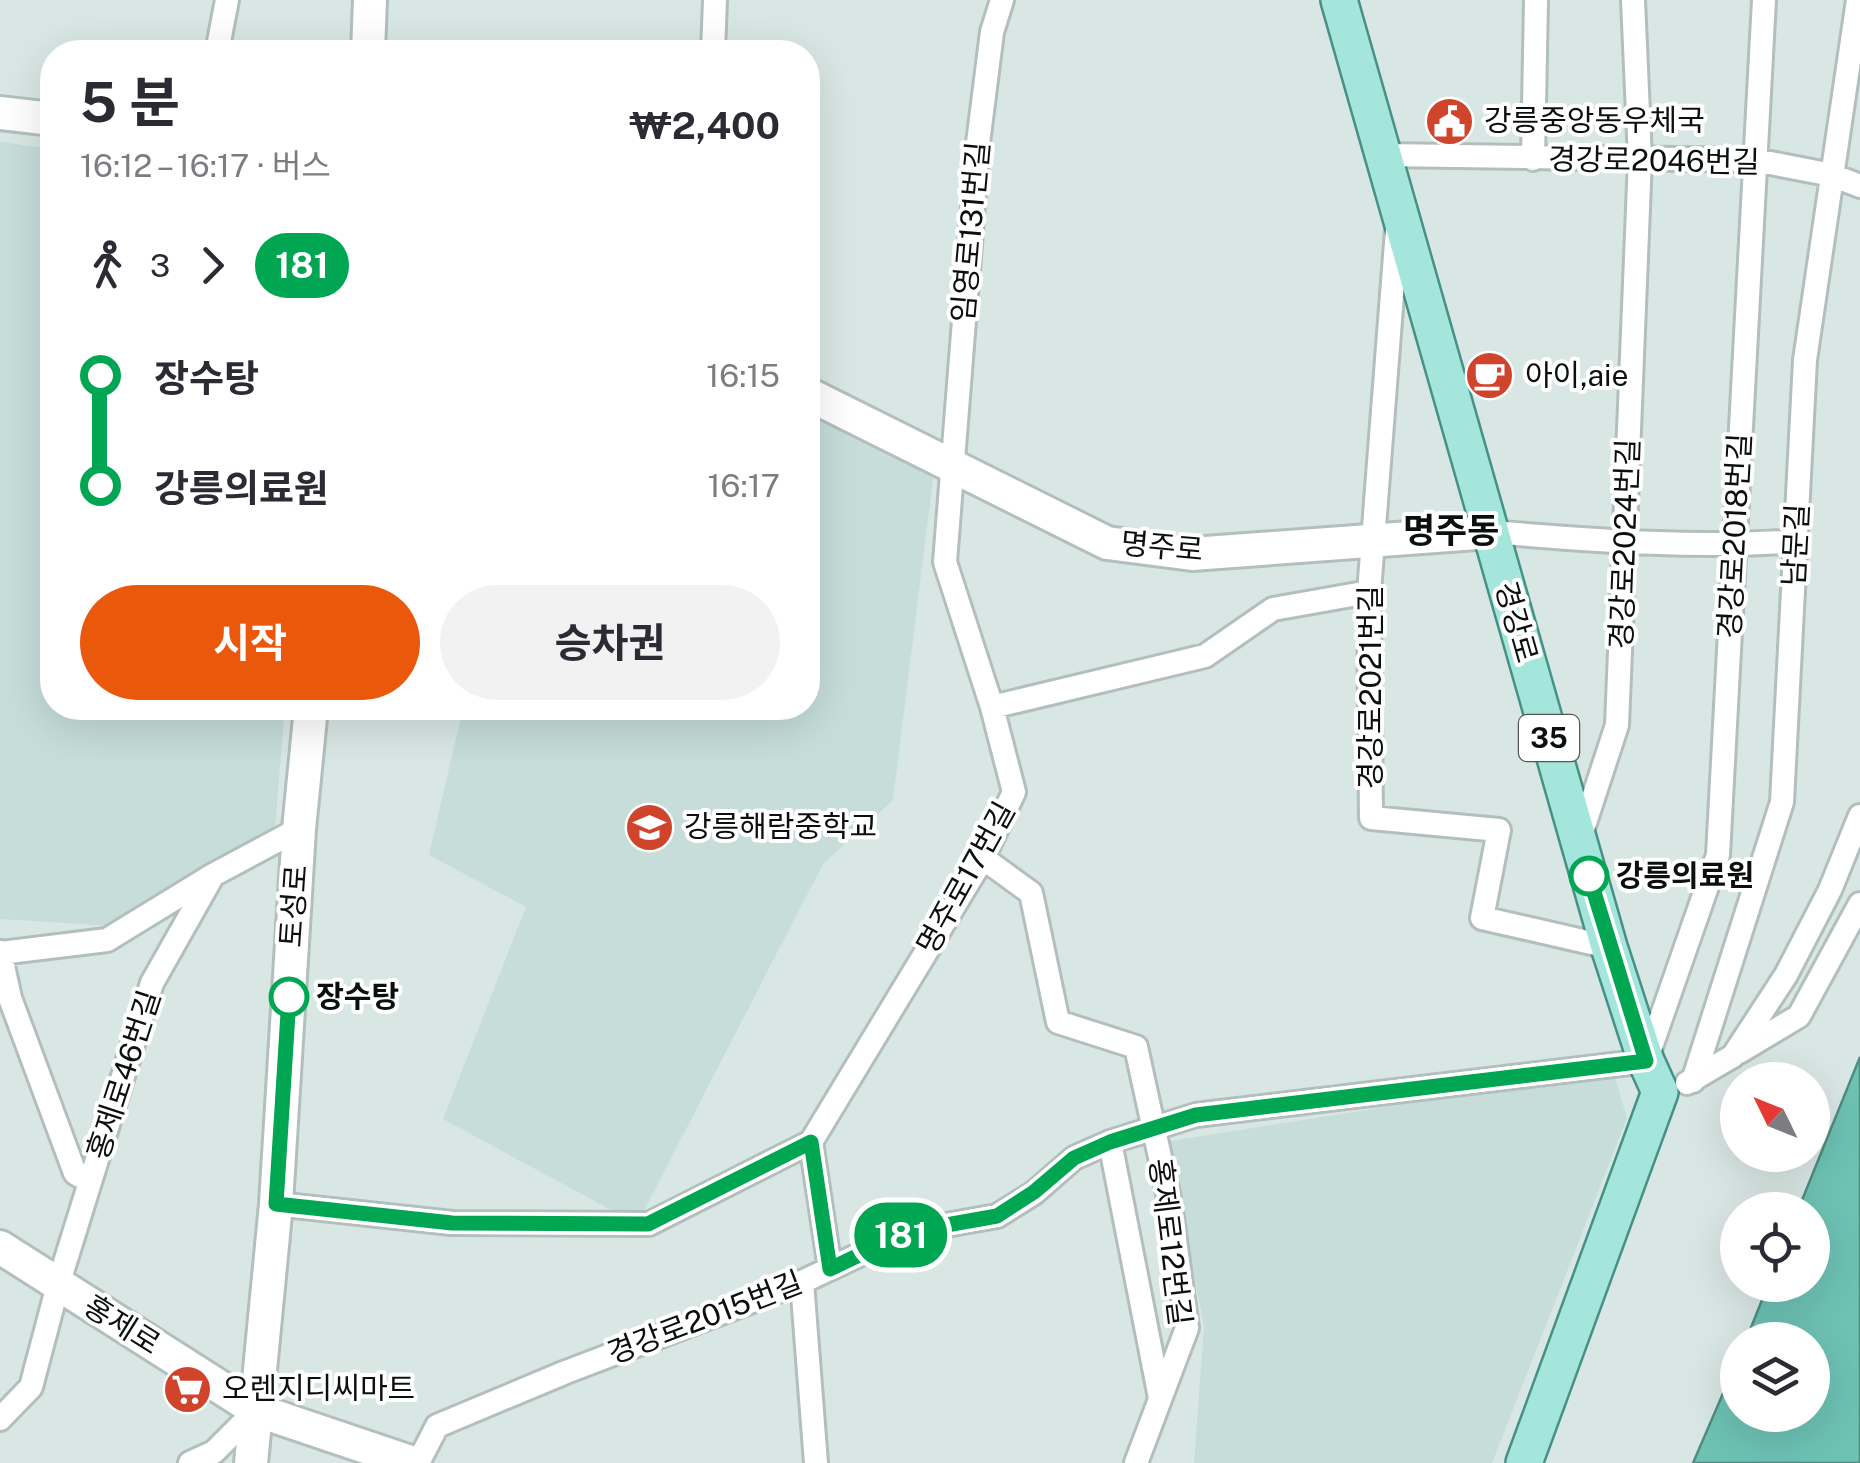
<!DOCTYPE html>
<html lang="ko">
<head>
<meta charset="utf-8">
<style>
  :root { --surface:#fff; --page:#f2f2f3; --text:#2b2b33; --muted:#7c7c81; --accent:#ea580c }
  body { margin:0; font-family:"Public Sans","Noto Sans KR",sans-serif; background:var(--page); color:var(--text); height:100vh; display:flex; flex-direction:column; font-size:38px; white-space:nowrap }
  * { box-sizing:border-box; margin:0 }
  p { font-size:32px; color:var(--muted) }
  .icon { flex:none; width:55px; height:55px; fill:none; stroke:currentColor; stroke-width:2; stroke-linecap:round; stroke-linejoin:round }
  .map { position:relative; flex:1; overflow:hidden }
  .side { position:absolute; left:40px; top:40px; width:780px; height:680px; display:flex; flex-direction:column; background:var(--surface); border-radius:40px; box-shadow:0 10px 40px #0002 }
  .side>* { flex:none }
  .badge { padding:0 20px; border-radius:32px; font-size:35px; line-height:65px }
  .needle { width:65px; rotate:313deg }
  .fabs { position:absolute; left:1720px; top:1062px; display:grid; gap:20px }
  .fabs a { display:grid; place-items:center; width:110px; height:110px; border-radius:50%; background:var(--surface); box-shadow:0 10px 40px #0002; font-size:50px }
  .map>.badge { position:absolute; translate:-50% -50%; box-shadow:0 0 0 5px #fff }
  .legs { display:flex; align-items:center; gap:15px; height:110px; padding:0 40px; font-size:32px }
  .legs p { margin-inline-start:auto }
  .headline { display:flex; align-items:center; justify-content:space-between; height:170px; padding:0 40px }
  h1 { font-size:55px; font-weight:700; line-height:75px }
  .action { display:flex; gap:20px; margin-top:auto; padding:20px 40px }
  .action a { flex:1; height:115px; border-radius:60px; background:var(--accent); color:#fff; font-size:40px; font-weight:700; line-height:115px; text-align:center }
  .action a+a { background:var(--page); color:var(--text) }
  ul { padding:0 40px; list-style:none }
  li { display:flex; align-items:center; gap:35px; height:110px; font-size:38px }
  li i { display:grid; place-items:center; width:15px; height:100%; margin:0 12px; background:currentColor }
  li i::after { content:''; width:25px; height:25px; margin:-12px; border:8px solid; border-radius:50%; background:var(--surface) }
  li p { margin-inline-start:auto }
  li:first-child i { background:linear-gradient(#0000 50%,currentColor 0) }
  li:last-child i { background:linear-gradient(currentColor 50%,#0000 0) }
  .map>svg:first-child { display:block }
  .built { fill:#c6ddd9 }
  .water { fill:#6dc2b4; stroke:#508c82; stroke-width:2.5 }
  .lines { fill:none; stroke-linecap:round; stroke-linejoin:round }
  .street-casing { stroke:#b2bfbc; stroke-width:28 }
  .secondary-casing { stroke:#b2bfbc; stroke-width:38 }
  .primary-casing { stroke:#479085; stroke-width:40 }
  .street { stroke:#fff; stroke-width:22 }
  .secondary { stroke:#fff; stroke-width:32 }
  .primary { stroke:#a4e6dc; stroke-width:35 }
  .line-1-casing { stroke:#fff; stroke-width:22 }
  .line-1 { stroke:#00a651; stroke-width:15 }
  .stop-1-dot { fill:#fff; stroke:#00a651; stroke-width:5 }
  .labels { text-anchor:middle; stroke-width:8; stroke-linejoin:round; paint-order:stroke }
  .shield { fill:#fff; stroke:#545756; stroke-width:2.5 }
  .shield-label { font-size:28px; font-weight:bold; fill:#0b0f0e }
  .poi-label { font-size:30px; fill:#0b0f0e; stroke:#fff; text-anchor:start }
  .street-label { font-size:30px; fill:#0b0f0e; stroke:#fff }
  .stop-label { font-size:30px; font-weight:bold; fill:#0b0f0e; stroke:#fff; text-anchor:start }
  .quarter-label { font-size:35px; font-weight:bold; fill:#0b0f0e; stroke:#fff }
</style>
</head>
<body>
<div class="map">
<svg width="1860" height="1463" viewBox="0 0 1860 1463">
  <rect width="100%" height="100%" fill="#d9e7e4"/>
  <path class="built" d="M 0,142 L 52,149 L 52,708 L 285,708 L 275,828 L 112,926 L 0,919 Z
    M 808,409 L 934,471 L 893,800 L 823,864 L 637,1224 L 443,1119 L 526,907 L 429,855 L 463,708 L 808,708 Z
    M 1613,1071 L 1627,1118 L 1492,1463 L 1194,1463 L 1204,1327 L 1170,1141 Z"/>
  <path class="water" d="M 1860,1057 L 1860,1463 L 1693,1463 L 1737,1361 L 1738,1415 L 1812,1415 L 1812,1340 L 1746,1340 L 1768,1285 L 1812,1285 L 1812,1210 L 1798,1210 Z"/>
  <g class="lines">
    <defs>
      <path id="street" d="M 217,52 L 227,0
        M 713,52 L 715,0
        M 1384,155 L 1755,160 L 1832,175 L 1860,186
        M 1533,159 L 1536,0
        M 1397,230 L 1369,592 L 1371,818 L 1499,830 L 1482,918 L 1609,947
        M 1490,532 C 1592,540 1694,549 1796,541
        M 992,707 L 1205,656 L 1273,609 L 1369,592
        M 1580,838 L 1617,725 L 1640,159 L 1633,0
        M 983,858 L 1031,893 L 1058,1022 L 1136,1047 L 1170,1203 L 1187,1328 L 1136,1463
        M 0,952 L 10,998 L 75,1173 L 80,1176 L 92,1173
        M 0,953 L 107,940 L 213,875 L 299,829
        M 1739,1052 L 1799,1016 L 1860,904
        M 1693,1081 L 1782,802 L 1805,360 L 1858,0
        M 1687,1083 L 1733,1056 L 1786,975 L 1830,890 L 1860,816
        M 1110,1142 L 1160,1398
        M 276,1204 L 452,1223 L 649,1224 L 811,1142
        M 830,1269 L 811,1142 L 983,858 L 1014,792 L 992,707 L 945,562 L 978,143 L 992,32 L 1002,0
        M 802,1282 L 816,1463
        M 0,1419 L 31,1387 L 58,1285 L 152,983 L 213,875
        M 190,1463 L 214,1452 L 256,1410
        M 418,1463 L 437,1426 L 566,1372 L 802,1282 L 907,1232 L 997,1216 L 1034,1193 L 1074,1158 L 1110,1142 L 1196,1115 L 1646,1061 L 1718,855 L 1764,0"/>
      <path id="secondary" d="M 368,52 L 370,0
        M 0,113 L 52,119
        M 808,394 L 1107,543 L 1192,554 L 1490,532
        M 0,1247 L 256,1410 L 413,1463
        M 251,1463 L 276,1204 L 299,829 L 311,708"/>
      <path id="primary" d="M 1339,0 L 1609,947 L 1646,1061 L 1660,1092 L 1524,1463"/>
    </defs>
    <use href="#street" class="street-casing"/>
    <use href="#secondary" class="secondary-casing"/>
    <use href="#primary" class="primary-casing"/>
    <use href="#street" class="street"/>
    <use href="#secondary" class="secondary"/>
    <use href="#primary" class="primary"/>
  </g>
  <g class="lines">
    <defs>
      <path id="line-1" d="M 289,997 L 276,1204 L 452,1223 L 648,1224 L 811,1142 L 830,1269 L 907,1232 L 997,1216 L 1034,1192 L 1074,1158 L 1110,1142 L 1196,1115 L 1646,1061 L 1589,876"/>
    </defs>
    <use href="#line-1" class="line-1-casing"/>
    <use href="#line-1" class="line-1"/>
  </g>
  <defs>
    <symbol id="civic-disc" viewBox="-11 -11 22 22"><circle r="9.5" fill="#d0442b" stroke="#fff"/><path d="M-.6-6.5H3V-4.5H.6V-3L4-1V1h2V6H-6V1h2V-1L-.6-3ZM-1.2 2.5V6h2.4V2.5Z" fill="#fff"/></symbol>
    <symbol id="cafe-disc" viewBox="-11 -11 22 22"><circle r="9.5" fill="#d0442b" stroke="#fff"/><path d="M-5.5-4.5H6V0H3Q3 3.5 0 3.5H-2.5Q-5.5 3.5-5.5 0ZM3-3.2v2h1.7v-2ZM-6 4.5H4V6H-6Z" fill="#fff"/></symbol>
    <symbol id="school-disc" viewBox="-11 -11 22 22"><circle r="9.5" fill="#d0442b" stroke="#fff"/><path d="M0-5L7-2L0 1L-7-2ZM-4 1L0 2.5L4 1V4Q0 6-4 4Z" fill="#fff"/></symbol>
    <symbol id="supermarket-disc" viewBox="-11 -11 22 22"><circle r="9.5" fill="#d0442b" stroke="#fff"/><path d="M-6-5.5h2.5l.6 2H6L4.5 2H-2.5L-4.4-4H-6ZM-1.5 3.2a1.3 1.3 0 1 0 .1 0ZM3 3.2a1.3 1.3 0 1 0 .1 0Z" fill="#fff"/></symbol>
  </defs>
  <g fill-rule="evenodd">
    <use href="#civic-disc" x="1422" y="94" width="55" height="55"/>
    <use href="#cafe-disc" x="1462" y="348" width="55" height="55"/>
    <use href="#school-disc" x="622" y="800" width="55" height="55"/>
    <use href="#supermarket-disc" x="160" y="1362" width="55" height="55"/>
  </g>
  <g class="stop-1-dot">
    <circle cx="1589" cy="876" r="18"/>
    <circle cx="289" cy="997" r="18"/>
  </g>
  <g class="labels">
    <rect class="shield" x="1519" y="715" width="60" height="46" rx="8"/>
    <g class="shield-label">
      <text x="1549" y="748">35</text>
    </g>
    <g class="poi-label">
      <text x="1484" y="131">강릉중앙동우체국</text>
      <text x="1525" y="386">아이,aie</text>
      <text x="684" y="837">강릉해람중학교</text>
      <text x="222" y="1399">오렌지디씨마트</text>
    </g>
    <g class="street-label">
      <text transform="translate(1654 161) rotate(1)" y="10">경강로2046번길</text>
      <text transform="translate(971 232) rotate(-85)" y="10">임영로131번길</text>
      <text transform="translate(1735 536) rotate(-87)" y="10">경강로2018번길</text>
      <text transform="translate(1625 544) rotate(-88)" y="10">경강로2024번길</text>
      <text transform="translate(1796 545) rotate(-87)" y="10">남문길</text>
      <text transform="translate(1162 547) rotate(5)" y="10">명주로</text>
      <text transform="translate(1516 622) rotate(74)" y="10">경강로</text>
      <text transform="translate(1371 687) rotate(-90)" y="10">경강로2021번길</text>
      <text transform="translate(966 878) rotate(-61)" y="10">명주로17번길</text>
      <text transform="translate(294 906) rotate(-86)" y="10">토성로</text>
      <text transform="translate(124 1075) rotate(-72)" y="10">홍제로46번길</text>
      <text transform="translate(1170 1242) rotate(83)" y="10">홍제로12번길</text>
      <text transform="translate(705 1318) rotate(-21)" y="10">경강로2015번길</text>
      <text transform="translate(122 1325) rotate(32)" y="10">홍제로</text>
    </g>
    <g class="stop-label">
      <text x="1616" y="886">강릉의료원</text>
      <text x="316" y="1007">장수탕</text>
    </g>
    <g class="quarter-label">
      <text x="1451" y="543">명주동</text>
    </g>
  </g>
</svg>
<div class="fabs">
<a><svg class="needle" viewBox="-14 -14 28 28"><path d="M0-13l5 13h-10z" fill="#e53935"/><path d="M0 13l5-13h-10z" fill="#7c7c81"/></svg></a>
<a><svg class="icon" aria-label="locate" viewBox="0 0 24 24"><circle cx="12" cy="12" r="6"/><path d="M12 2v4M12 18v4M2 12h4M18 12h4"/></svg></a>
<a><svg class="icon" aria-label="layers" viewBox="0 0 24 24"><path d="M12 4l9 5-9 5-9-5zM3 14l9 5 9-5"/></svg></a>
</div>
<b class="badge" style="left:901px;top:1235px;background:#00a651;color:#fff">181</b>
<section class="side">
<div class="headline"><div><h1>5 분</h1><p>16:12 – 16:17 · 버스</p></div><b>₩2,400</b></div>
<div class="legs"><svg class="icon" aria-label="walk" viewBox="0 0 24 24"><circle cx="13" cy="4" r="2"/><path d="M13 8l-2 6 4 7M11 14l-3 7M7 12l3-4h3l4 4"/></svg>3<svg class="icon" aria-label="forward" viewBox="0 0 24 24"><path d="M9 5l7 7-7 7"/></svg><b class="badge" style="background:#00a651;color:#fff">181</b></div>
<ul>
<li><i style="color:#00a651"></i><b>장수탕</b><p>16:15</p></li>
<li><i style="color:#00a651"></i><b>강릉의료원</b><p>16:17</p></li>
</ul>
<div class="action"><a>시작</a><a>승차권</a></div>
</section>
</div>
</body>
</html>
